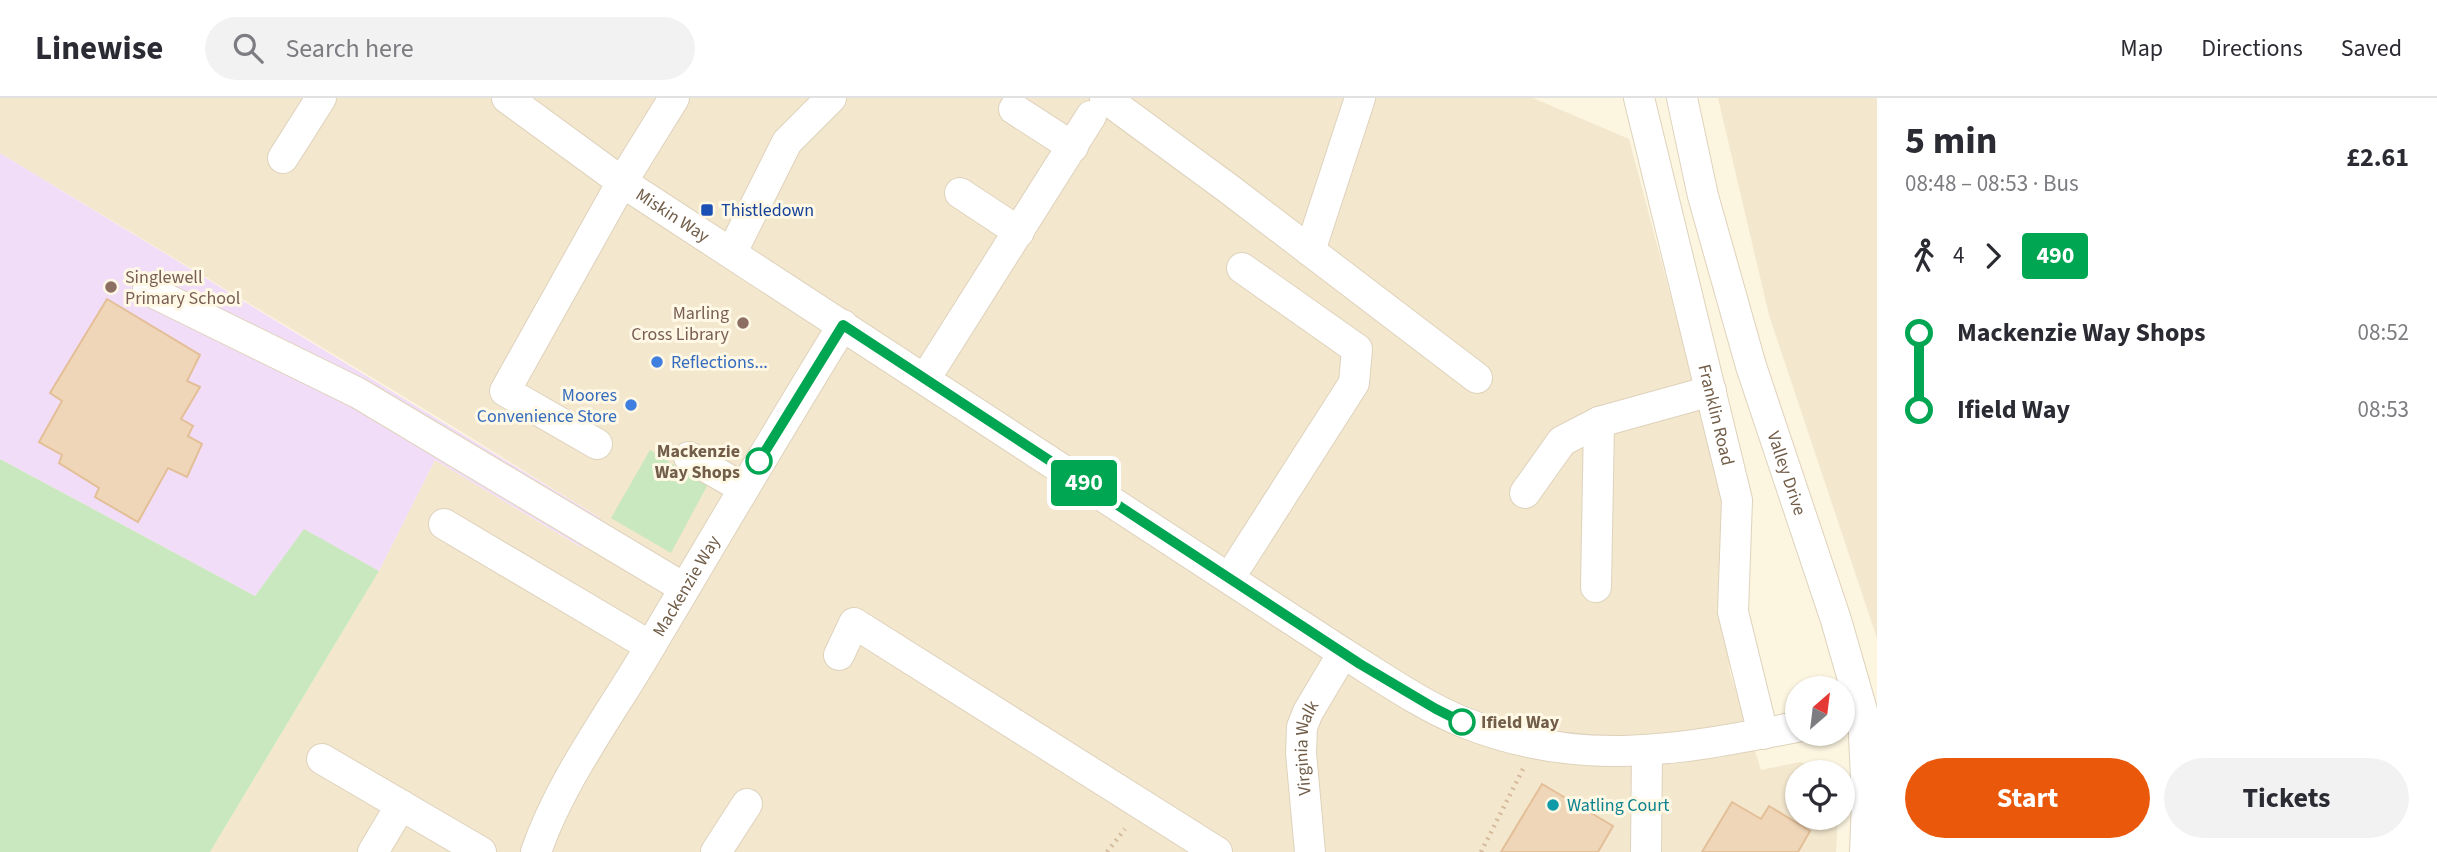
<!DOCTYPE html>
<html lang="en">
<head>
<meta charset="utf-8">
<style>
  :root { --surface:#fff; --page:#f2f2f3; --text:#2b2b33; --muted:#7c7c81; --line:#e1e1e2; --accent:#ea580c }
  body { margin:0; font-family:"Source Sans 3",sans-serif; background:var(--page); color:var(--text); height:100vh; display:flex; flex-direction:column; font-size:26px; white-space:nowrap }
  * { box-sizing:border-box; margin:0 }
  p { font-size:23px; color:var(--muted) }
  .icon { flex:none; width:38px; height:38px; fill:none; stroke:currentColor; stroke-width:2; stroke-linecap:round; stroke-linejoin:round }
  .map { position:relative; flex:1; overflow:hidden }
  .sheet { display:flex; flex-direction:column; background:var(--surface); width:560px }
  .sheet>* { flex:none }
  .badge { padding:0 14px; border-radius:5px; font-size:24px; line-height:46px }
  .needle { width:46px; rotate:28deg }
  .tools { position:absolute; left:1785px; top:578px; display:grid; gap:14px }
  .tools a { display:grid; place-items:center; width:70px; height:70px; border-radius:50%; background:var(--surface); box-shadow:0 2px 5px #0004; font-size:35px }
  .map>.badge { position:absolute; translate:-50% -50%; box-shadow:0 0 0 4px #fff }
  .legs { display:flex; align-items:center; gap:10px; height:77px; padding:0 28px; font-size:23px }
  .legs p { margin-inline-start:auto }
  .headline { display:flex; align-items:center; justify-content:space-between; height:119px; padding:0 28px }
  h1 { font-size:38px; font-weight:700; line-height:52px }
  .action { display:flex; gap:14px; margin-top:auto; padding:14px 28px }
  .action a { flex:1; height:80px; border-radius:42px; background:var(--accent); color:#fff; font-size:28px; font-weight:700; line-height:80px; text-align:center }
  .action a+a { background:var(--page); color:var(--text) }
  ul { padding:0 28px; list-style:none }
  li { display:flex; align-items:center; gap:24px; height:77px; font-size:26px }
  li i { display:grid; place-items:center; width:10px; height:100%; margin:0 9px; background:currentColor }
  li i::after { content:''; width:18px; height:18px; margin:-9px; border:5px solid; border-radius:50%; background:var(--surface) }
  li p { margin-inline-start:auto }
  li:first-child i { background:linear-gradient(#0000 50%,currentColor 0) }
  li:last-child i { background:linear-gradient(currentColor 50%,#0000 0) }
  header { display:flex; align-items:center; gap:42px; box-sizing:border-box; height:98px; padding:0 35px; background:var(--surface); border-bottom:2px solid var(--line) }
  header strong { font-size:33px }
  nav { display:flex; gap:38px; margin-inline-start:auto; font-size:24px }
  .search { width:490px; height:63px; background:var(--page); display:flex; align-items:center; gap:18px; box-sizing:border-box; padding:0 24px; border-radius:38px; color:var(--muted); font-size:26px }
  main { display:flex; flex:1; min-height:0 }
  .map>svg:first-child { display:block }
  .residential { fill:#f3e7ce }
  .education { fill:#f1ddf7 }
  .green { fill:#cae8bf }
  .building { fill:#f0d6b8; stroke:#e3bf98; stroke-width:2 }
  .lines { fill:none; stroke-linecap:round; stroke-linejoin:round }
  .minor-casing { stroke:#dfd2bc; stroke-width:32 }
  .path { stroke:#d5ba9c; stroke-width:4.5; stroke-dasharray:2 5; stroke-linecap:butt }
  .minor { stroke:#fff; stroke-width:30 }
  .line-1-casing { stroke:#fff; stroke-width:16 }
  .line-1 { stroke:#00a651; stroke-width:10 }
  .transit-dot { fill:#1a4fb4; stroke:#fff8e5; stroke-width:2.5 }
  .education-dot { fill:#8d6e63; stroke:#fff8e5; stroke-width:2.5 }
  .shop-dot { fill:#3f7fe0; stroke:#fff8e5; stroke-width:2.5 }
  .stop-1-dot { fill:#fff; stroke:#00a651; stroke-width:3.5 }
  .culture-dot { fill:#0f9aa8; stroke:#fff8e5; stroke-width:2.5 }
  .labels { text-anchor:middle; stroke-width:6; stroke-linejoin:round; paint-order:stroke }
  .transit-label { font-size:18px; fill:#164399; stroke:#fff8e5; text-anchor:start }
  .street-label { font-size:18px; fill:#715d48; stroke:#fff8e5 }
  .education-label { font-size:18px; fill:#785e54; stroke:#fff8e5; text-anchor:start }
  .shop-label { font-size:18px; fill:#366cbe; stroke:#fff8e5; text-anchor:start }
  .stop-label { font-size:18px; font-weight:bold; fill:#715d48; stroke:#fff8e5; text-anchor:end }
  .culture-label { font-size:18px; fill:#0d838f; stroke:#fff8e5; text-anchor:start }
</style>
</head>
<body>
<header>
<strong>Linewise</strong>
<div class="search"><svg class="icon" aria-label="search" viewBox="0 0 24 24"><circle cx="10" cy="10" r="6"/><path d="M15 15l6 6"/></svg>Search here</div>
<nav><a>Map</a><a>Directions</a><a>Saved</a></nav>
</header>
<main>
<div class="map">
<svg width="1877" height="754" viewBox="0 0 1877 754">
  <rect width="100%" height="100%" fill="#fcf5e0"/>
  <path class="residential" d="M 0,0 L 1533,0 L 1629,41 L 1710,347 L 1727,425 L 1719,474 L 1730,574 L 1761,672 L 1801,664 L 1820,674 L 1797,674 L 1797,719 L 1838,719 L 1836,754 L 210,754 L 379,473 L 435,362 L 580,449 L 600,420 L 444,323 L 0,55 Z
    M 1718,0 L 1877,0 L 1877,540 L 1769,217 Z"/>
  <path class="education" d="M 0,55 L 600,420 L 591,434 L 581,449 L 435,362 L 379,473 L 304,432 L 255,498 L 0,361 Z"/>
  <path class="green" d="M 650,352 L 707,388 L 671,455 L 611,420 Z
    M 0,361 L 255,498 L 304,431 L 379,473 L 210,754 L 0,754 Z"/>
  <path class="building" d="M 107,201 L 200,257 L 187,283 L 200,289 L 181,321 L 193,328 L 188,338 L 202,346 L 187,379 L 168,370 L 138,424 L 95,399 L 99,390 L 59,365 L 62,357 L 39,344 L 62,303 L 50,295 Z
    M 1542,686 L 1613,728 L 1598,754 L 1501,754 Z
    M 1732,704 L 1761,721 L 1769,708 L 1810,733 L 1798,754 L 1702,754 Z"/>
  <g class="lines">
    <defs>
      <g id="minor">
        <path id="s1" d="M 507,0 L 622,84 L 1343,555 C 1382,579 1421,607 1463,624 C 1580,671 1678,652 1797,629"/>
        <path d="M 1105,0 L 1229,91 L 1477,280"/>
        <path id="s2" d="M 1639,0 L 1737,402 L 1733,514 L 1763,636"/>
        <path id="s3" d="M 1682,0 L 1703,98 L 1751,268 L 1836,522 L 1863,616 L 1867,703 L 1865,754"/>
        <path d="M 1014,11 L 1073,49"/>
        <path d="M 283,60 L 321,0"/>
        <path d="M 960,95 L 1019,134"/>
        <path d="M 1310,153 L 1360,0"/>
        <path d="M 732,154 L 787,44 L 831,0"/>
        <path d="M 148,192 L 358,295 L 684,490"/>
        <path d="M 925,281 L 1091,18"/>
        <path d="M 597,346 L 505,293 L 622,84 L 674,0"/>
        <path d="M 689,359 L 743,390"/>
        <path d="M 1525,395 L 1562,343 L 1599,324 L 1711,293"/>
        <path d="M 444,426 L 650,548"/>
        <path d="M 1230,479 L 1354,285 L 1357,251 L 1242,170"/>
        <path d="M 1596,489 L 1599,324"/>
        <path d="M 839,557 L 854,525 L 1217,754"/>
        <path d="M 322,661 L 481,754"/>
        <path d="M 373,754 L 401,707"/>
        <path id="s4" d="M 536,754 C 559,686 607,621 644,559 C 710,448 775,337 843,227"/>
        <path d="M 716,754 L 747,706"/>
        <path id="s5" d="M 1310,754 L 1301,655 L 1302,629 L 1308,614 L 1343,555"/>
        <path d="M 1646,754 L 1647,653"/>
      </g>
    </defs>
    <use href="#minor" class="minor-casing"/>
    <path class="path" d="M 1107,754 L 1125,731
      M 1481,754 L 1523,671"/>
    <use href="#minor" class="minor"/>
  </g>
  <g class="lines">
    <defs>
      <path id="line-1" d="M 759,363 L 843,227 L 1360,566 L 1436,611 L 1462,624"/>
    </defs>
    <use href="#line-1" class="line-1-casing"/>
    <use href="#line-1" class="line-1"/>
  </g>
  <rect class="transit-dot" x="700" y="105" width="14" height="14" rx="3.5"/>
  <g class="education-dot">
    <circle cx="111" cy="189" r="7"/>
    <circle cx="743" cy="225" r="7"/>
  </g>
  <g class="shop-dot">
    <circle cx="657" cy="264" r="7"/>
    <circle cx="631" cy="307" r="7"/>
  </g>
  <g class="stop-1-dot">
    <circle cx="759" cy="363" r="12"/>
    <circle cx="1462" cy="624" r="12"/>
  </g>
  <circle class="culture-dot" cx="1553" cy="707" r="7"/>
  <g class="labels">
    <g class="transit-label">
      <text x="721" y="118">Thistledown</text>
    </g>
    <g class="street-label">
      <text dy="6" stroke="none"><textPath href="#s1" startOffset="203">Miskin Way</textPath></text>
      <text dy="6" stroke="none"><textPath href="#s2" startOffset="326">Franklin Road</textPath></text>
      <text dy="6" stroke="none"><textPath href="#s3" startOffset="390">Valley Drive</textPath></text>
      <text dy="6" stroke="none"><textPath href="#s4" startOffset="306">Mackenzie Way</textPath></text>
      <text dy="6" stroke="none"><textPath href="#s5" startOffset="105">Virginia Walk</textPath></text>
    </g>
    <g class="education-label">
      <text x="125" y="185">Singlewell<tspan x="125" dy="21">Primary School</tspan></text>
      <text x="729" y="221" text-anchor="end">Marling<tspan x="729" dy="21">Cross Library</tspan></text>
    </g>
    <g class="shop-label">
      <text x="671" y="270">Reflections...</text>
      <text x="617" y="303" text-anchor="end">Moores<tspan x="617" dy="21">Convenience Store</tspan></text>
    </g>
    <g class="stop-label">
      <text x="740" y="359">Mackenzie<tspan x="740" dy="21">Way Shops</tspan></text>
      <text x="1481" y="630" text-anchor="start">Ifield Way</text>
    </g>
    <g class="culture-label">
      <text x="1567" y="713">Watling Court</text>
    </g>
  </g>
</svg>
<div class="tools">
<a><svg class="needle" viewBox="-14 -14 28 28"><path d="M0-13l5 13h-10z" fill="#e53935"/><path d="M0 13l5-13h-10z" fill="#7c7c81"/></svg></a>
<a><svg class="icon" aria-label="locate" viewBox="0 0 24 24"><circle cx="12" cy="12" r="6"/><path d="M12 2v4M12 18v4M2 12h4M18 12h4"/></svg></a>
</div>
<b class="badge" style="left:1084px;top:385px;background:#00a651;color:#fff">490</b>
</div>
<section class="sheet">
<div class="headline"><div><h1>5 min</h1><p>08:48 – 08:53 · Bus</p></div><b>£2.61</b></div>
<div class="legs"><svg class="icon" aria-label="walk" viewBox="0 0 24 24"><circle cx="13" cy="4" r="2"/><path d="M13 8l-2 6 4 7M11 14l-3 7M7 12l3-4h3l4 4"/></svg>4<svg class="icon" aria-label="forward" viewBox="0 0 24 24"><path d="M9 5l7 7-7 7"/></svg><b class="badge" style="background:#00a651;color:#fff">490</b></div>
<ul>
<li><i style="color:#00a651"></i><b>Mackenzie Way Shops</b><p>08:52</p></li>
<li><i style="color:#00a651"></i><b>Ifield Way</b><p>08:53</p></li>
</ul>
<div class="action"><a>Start</a><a>Tickets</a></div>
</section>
</main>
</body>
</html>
